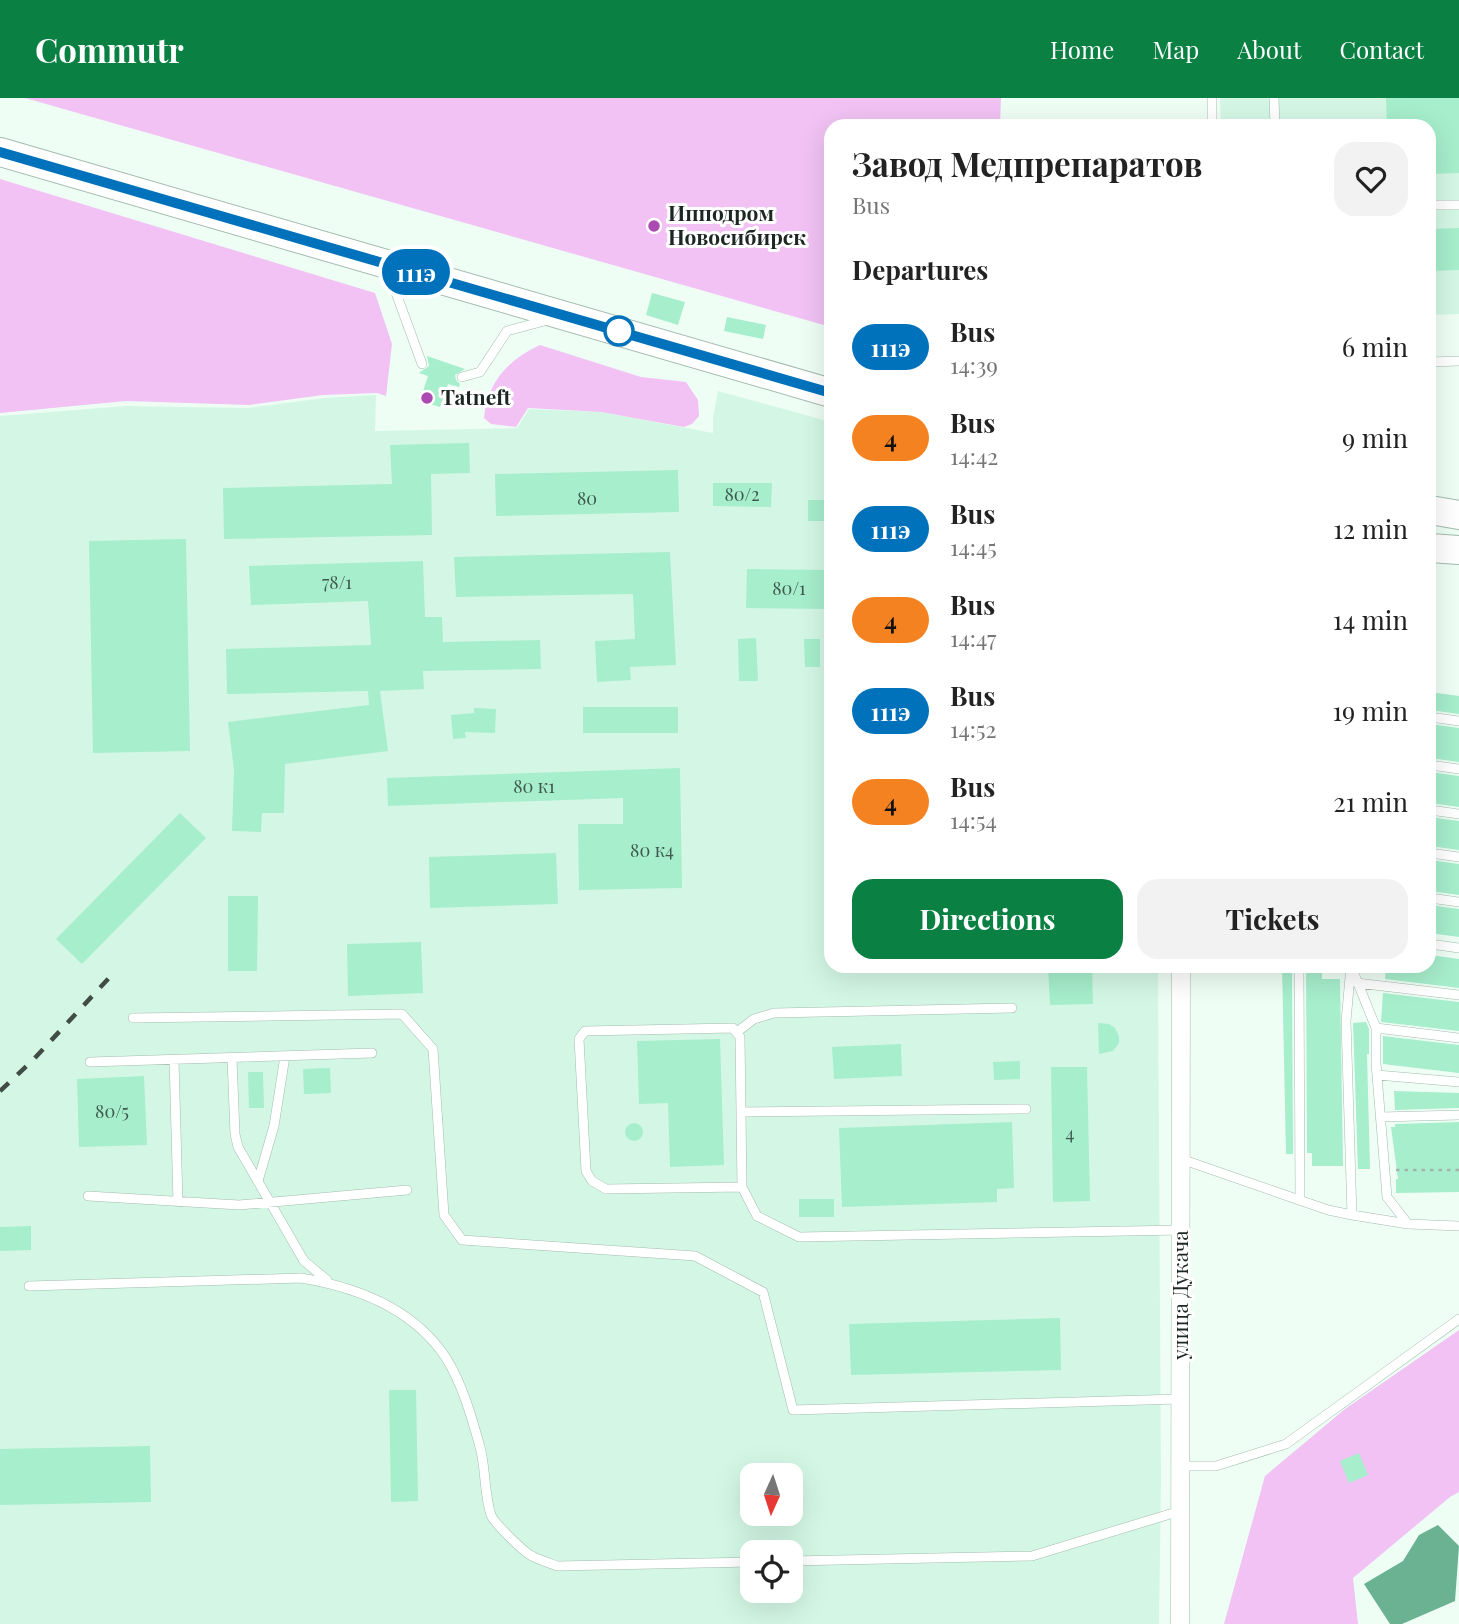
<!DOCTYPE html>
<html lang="en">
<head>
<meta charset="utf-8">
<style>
  :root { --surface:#fff; --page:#f2f2f2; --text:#222; --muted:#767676; --accent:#0b8043 }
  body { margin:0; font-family:"Playfair Display",serif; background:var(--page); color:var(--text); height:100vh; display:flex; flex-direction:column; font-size:26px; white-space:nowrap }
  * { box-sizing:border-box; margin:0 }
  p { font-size:23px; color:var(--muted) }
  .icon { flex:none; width:38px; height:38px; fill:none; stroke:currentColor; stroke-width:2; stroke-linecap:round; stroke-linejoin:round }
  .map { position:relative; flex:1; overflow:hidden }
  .sheet { position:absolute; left:824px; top:21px; width:612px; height:854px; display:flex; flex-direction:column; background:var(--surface); border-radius:21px; box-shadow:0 7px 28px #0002 }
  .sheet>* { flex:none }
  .badge { padding:0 14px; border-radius:23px; font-size:24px; line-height:46px }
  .needle { width:46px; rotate:183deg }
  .fabs { position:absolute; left:740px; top:1365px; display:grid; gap:14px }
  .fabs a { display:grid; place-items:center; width:63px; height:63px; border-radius:14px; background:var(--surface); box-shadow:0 7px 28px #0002; font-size:35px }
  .map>.badge { position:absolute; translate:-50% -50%; box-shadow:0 0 0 4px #fff }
  h2 { padding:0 28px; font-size:26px; line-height:63px }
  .round { display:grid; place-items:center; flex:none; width:74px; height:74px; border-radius:21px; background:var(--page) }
  .summary { display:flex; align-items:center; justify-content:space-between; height:119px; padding:0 28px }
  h1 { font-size:33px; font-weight:700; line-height:52px }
  .primary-button { display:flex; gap:14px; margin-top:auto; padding:14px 28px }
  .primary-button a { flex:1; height:80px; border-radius:21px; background:var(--accent); color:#fff; font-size:28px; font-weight:700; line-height:80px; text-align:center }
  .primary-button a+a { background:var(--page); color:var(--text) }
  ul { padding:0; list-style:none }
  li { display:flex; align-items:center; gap:21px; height:91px; padding:0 28px }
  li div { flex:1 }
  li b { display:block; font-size:26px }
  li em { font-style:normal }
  li .badge { min-width:77px; font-weight:700; text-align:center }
  header { display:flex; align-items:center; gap:42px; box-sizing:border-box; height:98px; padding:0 35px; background:var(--accent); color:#fff }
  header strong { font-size:33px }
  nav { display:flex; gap:38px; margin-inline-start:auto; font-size:24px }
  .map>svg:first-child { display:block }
  .built { fill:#d4f7e5; fill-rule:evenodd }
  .green { fill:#f1c2f3 }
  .water { fill:#6bb292 }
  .building { fill:#a6eecc }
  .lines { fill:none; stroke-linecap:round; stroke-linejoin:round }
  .lane-casing { stroke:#a3bcaf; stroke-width:10 }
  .street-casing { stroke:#a3bcaf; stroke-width:19 }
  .primary-casing { stroke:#a3bcaf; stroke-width:30 }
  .path { stroke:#a5b3ab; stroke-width:2.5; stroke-dasharray:3.5 5; stroke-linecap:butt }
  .lane { stroke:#fff; stroke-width:9 }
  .street { stroke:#fff; stroke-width:18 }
  .primary { stroke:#fff; stroke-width:28 }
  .rail { stroke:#414c47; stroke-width:4.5; stroke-dasharray:12 12; stroke-linecap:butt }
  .line-casing { stroke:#fff; stroke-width:16 }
  .line { stroke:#0072bc; stroke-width:10 }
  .poi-dot { fill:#ab4ab1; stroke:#fff; stroke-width:2.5 }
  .stop-dot { fill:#fff; stroke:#0072bc; stroke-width:3.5 }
  .labels { text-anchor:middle; stroke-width:6; stroke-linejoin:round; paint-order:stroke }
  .number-label { font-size:18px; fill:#3f594c }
  .poi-label { font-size:21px; font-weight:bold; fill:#1d2722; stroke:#fff; text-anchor:start }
  .street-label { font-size:21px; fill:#1d2722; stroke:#fff }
</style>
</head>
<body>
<header>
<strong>Commutr</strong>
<nav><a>Home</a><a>Map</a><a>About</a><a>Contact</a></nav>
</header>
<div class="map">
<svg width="1459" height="1526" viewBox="0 0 1459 1526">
  <rect width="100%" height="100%" fill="#eefef5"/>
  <path class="built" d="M 1220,0 L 1459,0 L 1459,216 L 1430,217 L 1430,28 L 1221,28 Z
    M 718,293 L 831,324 L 831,868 L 1158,868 L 1161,1384 L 1159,1526 L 0,1526 L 0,318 L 125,308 L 248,310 L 324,300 L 376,297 L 375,333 L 517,330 L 529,311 L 601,314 L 713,335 L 713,320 ZM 752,1377 L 791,1377 L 791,1416 L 752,1416 ZM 752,1454 L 791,1454 L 791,1493 L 752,1493 Z"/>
  <path class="green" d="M 25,0 L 1001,0 L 1000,28 L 831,28 L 831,229 Z
    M 0,81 L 375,195 L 392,246 L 386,298 L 377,295 L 323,297 L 249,307 L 126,303 L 0,315 Z
    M 540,247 L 641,279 L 686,284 L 698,302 L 699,318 L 692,326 L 684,329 L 601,314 L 528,310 L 516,329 L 491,326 L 484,320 C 487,284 509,261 540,247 Z
    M 1459,1232 L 1459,1394 L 1450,1399 L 1353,1480 L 1358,1526 L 1224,1526 L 1265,1378 L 1345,1311 Z"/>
  <path class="water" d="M 1438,1427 L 1459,1448 L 1455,1503 L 1402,1526 L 1390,1526 L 1364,1486 L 1403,1463 L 1419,1437 Z"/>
  <path class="building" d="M 1386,0 L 1459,0 L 1459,75 L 1430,76 L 1430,28 L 1387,28 Z
    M 1459,130 L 1459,172 L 1430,173 L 1430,131 Z
    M 652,195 L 685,204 L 678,227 L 646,217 Z
    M 727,219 L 766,227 L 763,241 L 724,233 Z
    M 427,258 L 465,271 L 455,277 L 456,282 L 460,286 L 459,289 L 448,286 L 440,309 L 420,303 L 428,278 L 419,275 L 429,268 Z
    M 469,345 L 470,375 L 431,376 L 432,437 L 224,441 L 223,390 L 392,386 L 390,347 Z
    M 678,372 L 679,414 L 496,418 L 495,376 Z
    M 713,385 L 772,385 L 771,409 L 713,408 Z
    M 808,402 L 831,402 L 831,423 L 808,423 Z
    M 186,441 L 190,653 L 93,655 L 89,443 Z
    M 670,454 L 676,567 L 630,569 L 631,582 L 597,584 L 595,543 L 635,541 L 633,496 L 456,499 L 454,459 Z
    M 423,463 L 425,519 L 442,519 L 443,544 L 540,542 L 541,571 L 423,573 L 424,591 L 380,593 L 388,653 L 285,666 L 284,715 L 262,715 L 261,734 L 232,733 L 234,672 L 228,624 L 369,607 L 368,593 L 227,596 L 226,551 L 371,547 L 368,503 L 251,507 L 249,468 Z
    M 747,471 L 831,472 L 831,511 L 746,510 Z
    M 756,540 L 758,583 L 739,583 L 738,541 Z
    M 804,541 L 820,541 L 820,569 L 805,569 Z
    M 1430,594 L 1459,598 L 1459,616 L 1430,612 Z
    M 583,609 L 678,609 L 678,635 L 583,635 Z
    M 474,610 L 496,611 L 495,635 L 465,634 L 466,640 L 453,641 L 451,617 L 474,615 Z
    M 1430,626 L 1459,630 L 1459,664 L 1430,660 Z
    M 680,670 L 682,790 L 579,792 L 578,726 L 623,726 L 623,700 L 388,708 L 387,680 Z
    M 1430,674 L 1459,678 L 1459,709 L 1430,705 Z
    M 180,715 L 206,740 L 82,866 L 56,841 Z
    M 1430,719 L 1459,723 L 1459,752 L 1430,748 Z
    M 556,755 L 558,806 L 430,810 L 429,759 Z
    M 1430,762 L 1459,766 L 1459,797 L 1430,793 Z
    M 228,798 L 258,798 L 257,873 L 228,873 Z
    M 1430,807 L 1459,811 L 1459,839 L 1430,835 Z
    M 421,844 L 423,895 L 348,898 L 347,846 Z
    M 1430,857 L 1459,861 L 1459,890 L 1385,881 L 1386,868 L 1430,868 Z
    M 1048,868 L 1092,868 L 1093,906 L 1050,907 Z
    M 1282,868 L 1292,868 L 1293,1056 L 1286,1056 Z
    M 1306,868 L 1322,868 L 1322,881 L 1340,881 L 1343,1068 L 1312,1068 L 1312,1055 L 1307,1055 Z
    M 1383,895 L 1459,904 L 1459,933 L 1381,924 Z
    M 1366,924 L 1369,931 L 1369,956 L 1367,956 L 1370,1071 L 1358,1071 L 1353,925 Z
    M 1098,925 L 1109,926 L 1115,930 L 1119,938 L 1119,945 L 1113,953 L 1099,956 Z
    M 1383,938 L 1459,947 L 1459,975 L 1383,966 Z
    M 720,941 L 724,1067 L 670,1069 L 668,1005 L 639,1006 L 637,943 Z
    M 901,946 L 902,978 L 834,981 L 832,949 Z
    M 1020,963 L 1020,981 L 994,982 L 993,964 Z
    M 1051,969 L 1087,969 L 1090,1103 L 1053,1104 Z
    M 330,970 L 331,995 L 304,996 L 303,971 Z
    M 248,974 L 263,974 L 264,1010 L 249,1010 Z
    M 144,978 L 147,1047 L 79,1049 L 77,981 Z
    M 1394,993 L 1459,995 L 1459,1010 L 1395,1012 Z
    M 1012,1024 L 1014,1090 L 997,1091 L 997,1104 L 842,1109 L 839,1030 Z
    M 1459,1024 L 1459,1094 L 1396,1095 L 1396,1081 L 1398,1081 L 1391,1029 L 1395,1029 L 1395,1026 Z
    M625 1034a9 9 0 1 1 18 0a9 9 0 1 1-18 0Z
    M 799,1101 L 834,1101 L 834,1119 L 799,1119 Z
    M 31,1128 L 31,1152 L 0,1153 L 0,1129 Z
    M 1060,1220 L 1061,1272 L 851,1277 L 849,1226 Z
    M 389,1292 L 416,1292 L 418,1403 L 391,1404 Z
    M 150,1348 L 151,1404 L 0,1407 L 0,1351 Z
    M 1359,1355 L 1368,1377 L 1349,1385 L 1340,1363 Z"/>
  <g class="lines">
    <defs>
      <path id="lane" d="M 1274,0 L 1275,28
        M 1212,28 L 1212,0
        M 1430,107 L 1459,107
        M 388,173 L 422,266
        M 1430,264 L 1459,263
        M 462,279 L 480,274 L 507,233 L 548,222
        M 1430,619 L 1459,623
        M 1430,667 L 1459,671
        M 1430,712 L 1459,716
        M 1430,755 L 1459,759
        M 1430,800 L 1459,804
        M 1430,846 L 1459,850
        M 1299,868 L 1300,1102
        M 1353,873 L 1376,930 L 1376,965 L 1387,1099 L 1408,1126 L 1459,1128
        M 1357,885 L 1459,897
        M 133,920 L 402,916 L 433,951 L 444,1117 L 462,1142 L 695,1158 L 763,1194 L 793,1312 L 1180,1301
        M 1376,930 L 1459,940
        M 737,934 L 754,921 L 774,915 L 1012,910
        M 232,960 L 235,1036 L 238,1049 L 304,1163 L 327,1182
        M 174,962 L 178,1104
        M 90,964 L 372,955
        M 1377,977 L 1459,984
        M 741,1014 L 1026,1011
        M 1380,1019 L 1459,1017
        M 1181,1061 L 1328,1112 L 1352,1117 L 1346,923 L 1351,868
        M 258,1083 L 274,1028 L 285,958
        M 742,1089 L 606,1091 L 592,1083 L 586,1073 L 579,941 L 585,933 L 733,930 L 740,939 L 742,1089 L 757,1118 L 799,1139 L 1182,1132
        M 88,1098 L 239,1107 L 407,1092
        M 1352,1117 L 1408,1126
        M 29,1188 L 301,1180 C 356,1189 414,1211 446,1260 C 462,1285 472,1320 480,1349 C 486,1371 484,1396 491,1417 C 494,1425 525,1455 532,1458 C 540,1462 549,1465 557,1468 L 752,1464
        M 1180,1368 L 1216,1368 L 1286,1346 L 1459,1221
        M 791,1463 L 1032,1458 L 1180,1413"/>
      <path id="street" d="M 1180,1526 L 1181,868"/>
      <path id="primary" d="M 0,54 L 831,295
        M 1430,412 L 1459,417
        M 1430,450 L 1459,452"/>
    </defs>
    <use href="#lane" class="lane-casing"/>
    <use href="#street" class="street-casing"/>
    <use href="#primary" class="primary-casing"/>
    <path class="path" d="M 1396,1072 L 1459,1072"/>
    <use href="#lane" class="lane"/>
    <use href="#street" class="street"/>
    <use href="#primary" class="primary"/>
    <path class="rail" d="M 0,993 L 33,962 L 109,880"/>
  </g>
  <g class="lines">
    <defs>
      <path id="line" d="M 0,54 L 831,295"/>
    </defs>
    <use href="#line" class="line-casing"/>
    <use href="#line" class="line"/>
  </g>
  <g class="poi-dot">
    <circle cx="654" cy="128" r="7"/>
    <circle cx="427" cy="300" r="7"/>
  </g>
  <circle class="stop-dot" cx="619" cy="233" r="14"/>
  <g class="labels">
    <g class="number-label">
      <text x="742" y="403">80/2</text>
      <text x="587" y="407">80</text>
      <text x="337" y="491">78/1</text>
      <text x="789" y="497">80/1</text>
      <text x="534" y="695">80 к1</text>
      <text x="652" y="759">80 к4</text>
      <text x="112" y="1020">80/5</text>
      <text x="1070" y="1042">4</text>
    </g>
    <g class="poi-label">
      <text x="668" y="123">Ипподром<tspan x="668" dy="24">Новосибирск</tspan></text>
      <text x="441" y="307">Tatneft</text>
    </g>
    <g class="street-label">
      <text transform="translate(1181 1197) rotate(-90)" y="7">улица Дукача</text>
    </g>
  </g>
</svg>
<div class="fabs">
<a><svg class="needle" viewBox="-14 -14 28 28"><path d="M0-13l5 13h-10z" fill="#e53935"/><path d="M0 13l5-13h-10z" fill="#767676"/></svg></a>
<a><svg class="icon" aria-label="locate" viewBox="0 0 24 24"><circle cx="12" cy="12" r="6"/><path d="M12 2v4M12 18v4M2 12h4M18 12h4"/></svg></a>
</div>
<b class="badge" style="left:416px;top:174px;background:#0072bc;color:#fff">111э</b>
<section class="sheet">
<div class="summary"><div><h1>Завод Медпрепаратов</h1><p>Bus</p></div><a class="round"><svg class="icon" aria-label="heart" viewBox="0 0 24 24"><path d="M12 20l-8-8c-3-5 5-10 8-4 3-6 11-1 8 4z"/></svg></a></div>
<h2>Departures</h2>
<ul>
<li><span class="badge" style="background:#0072bc;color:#fff">111э</span><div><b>Bus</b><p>14:39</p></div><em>6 min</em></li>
<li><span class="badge" style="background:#f58220;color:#111">4</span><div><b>Bus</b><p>14:42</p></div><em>9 min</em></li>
<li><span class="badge" style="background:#0072bc;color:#fff">111э</span><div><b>Bus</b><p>14:45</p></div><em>12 min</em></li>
<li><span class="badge" style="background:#f58220;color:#111">4</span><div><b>Bus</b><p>14:47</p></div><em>14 min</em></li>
<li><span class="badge" style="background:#0072bc;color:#fff">111э</span><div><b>Bus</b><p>14:52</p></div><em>19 min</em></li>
<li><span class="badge" style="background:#f58220;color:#111">4</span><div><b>Bus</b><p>14:54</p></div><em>21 min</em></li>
</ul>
<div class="primary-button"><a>Directions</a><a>Tickets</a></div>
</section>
</div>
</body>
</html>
